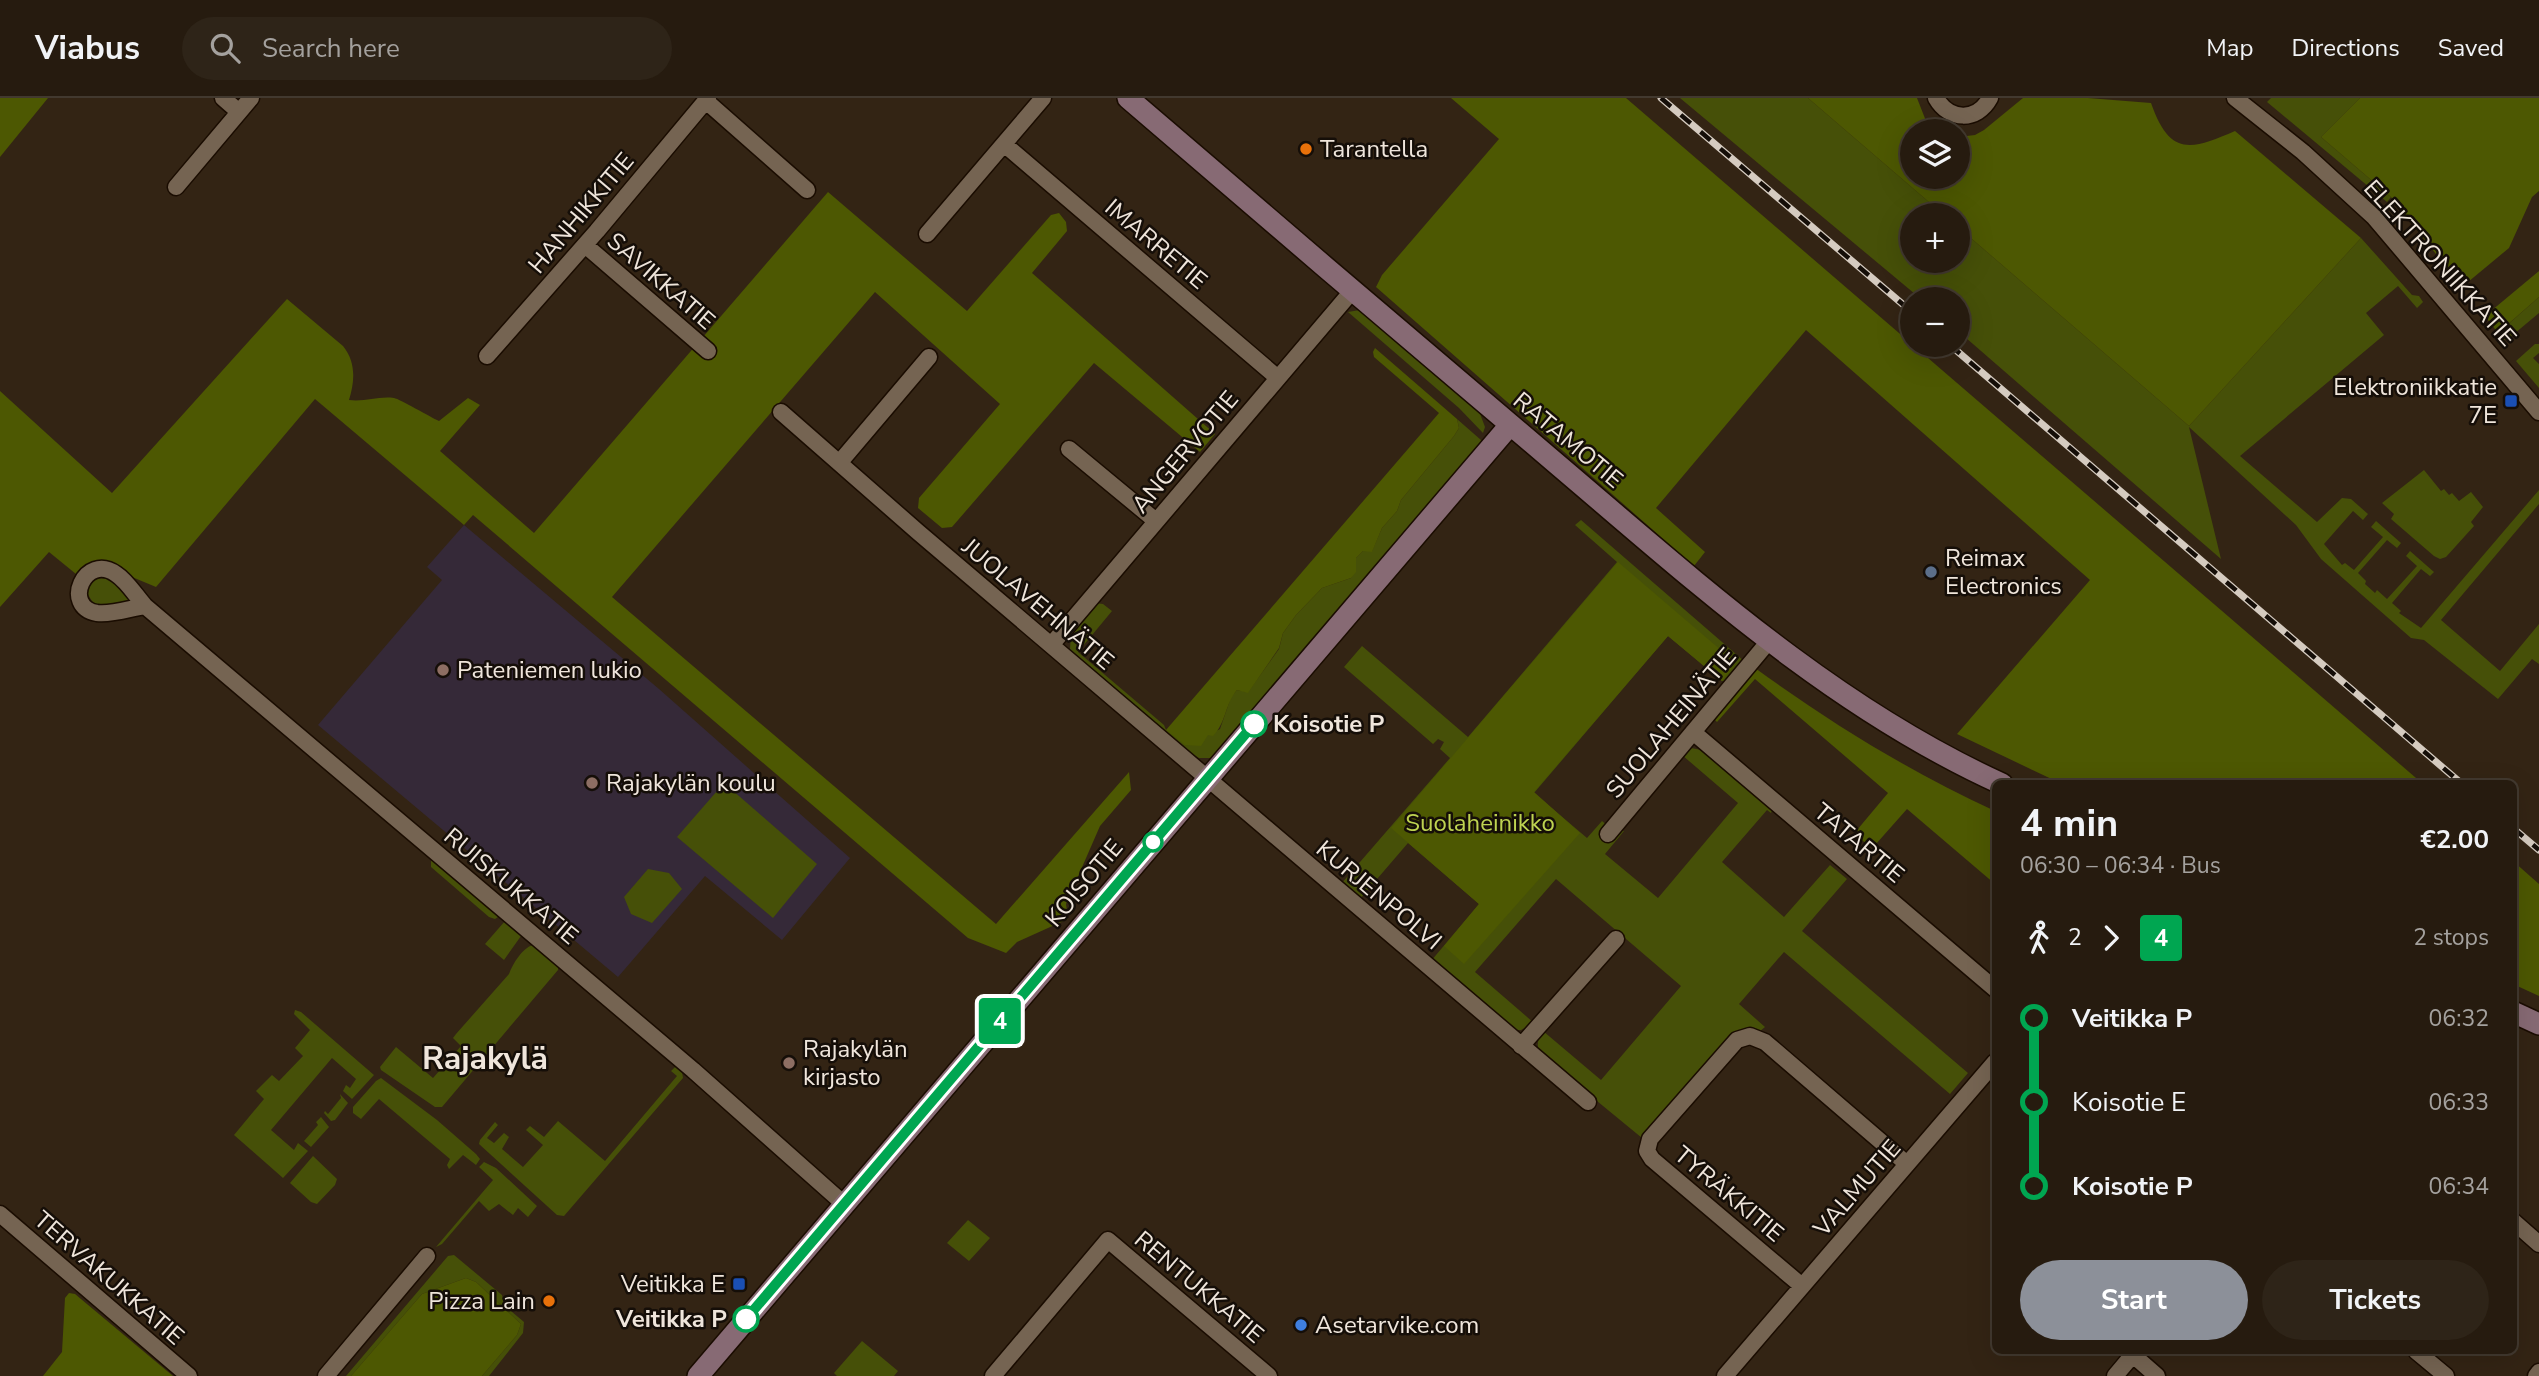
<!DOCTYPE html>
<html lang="en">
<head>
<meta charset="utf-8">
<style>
  :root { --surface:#261b0f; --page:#2e2418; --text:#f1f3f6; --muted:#a4a19e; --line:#42392f; --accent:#8c9099 }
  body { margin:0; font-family:"Nunito Sans",sans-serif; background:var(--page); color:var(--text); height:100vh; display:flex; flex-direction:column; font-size:26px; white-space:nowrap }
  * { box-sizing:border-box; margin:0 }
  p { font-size:23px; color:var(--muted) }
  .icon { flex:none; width:38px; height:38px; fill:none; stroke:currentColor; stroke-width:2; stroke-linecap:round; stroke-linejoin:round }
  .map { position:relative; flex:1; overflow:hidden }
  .sheet { position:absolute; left:1992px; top:682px; width:525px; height:574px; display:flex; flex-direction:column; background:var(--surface); border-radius:10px; box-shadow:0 7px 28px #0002,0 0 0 2px var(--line) }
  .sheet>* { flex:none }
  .badge { padding:0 14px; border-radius:5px; font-size:24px; line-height:46px }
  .fabs { position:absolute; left:1900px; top:21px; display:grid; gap:14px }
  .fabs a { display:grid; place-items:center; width:70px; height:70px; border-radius:50%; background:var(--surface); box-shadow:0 7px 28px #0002,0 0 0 2px var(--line); font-size:35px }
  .map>.badge { position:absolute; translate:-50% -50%; box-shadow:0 0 0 4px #fff }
  .legs { display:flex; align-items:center; gap:10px; height:77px; padding:0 28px; font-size:23px }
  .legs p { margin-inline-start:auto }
  .summary { display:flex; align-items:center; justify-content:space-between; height:119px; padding:0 28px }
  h1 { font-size:38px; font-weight:700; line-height:52px }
  .action { display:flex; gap:14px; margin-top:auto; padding:14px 28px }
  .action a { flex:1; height:80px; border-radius:42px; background:var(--accent); color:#fff; font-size:28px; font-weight:700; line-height:80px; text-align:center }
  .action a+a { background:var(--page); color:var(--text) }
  ul { padding:0 28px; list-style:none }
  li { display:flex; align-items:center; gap:24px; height:84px; font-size:26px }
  li i { display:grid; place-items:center; width:10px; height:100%; margin:0 9px; background:currentColor }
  li i::after { content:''; width:18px; height:18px; margin:-9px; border:5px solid; border-radius:50%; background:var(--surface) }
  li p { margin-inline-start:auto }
  li:first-child i { background:linear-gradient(#0000 50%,currentColor 0) }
  li:last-child i { background:linear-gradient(currentColor 50%,#0000 0) }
  header { display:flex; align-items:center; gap:42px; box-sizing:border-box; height:98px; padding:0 35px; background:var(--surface); border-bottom:2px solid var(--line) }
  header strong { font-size:33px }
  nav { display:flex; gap:38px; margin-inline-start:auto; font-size:24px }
  .search { width:490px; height:63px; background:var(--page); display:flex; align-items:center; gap:18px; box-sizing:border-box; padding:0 24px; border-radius:38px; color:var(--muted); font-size:26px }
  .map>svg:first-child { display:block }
  .education { fill:#352938 }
  .green { fill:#465008 }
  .forest { fill:#4d5802 }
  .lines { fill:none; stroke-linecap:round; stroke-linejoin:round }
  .street-casing { stroke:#1a0c01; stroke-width:19 }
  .secondary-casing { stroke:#1a0c01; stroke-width:24 }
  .street { stroke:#756452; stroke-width:16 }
  .secondary { stroke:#876a74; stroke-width:21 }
  .rail-casing { stroke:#d5cbc0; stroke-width:7 }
  .rail { stroke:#150e08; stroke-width:4.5; stroke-dasharray:13; stroke-linecap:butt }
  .line-1-casing { stroke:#fff; stroke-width:16 }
  .line-1 { stroke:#00a651; stroke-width:10 }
  .food-dot { fill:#e8710a; stroke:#150e08; stroke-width:2.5 }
  .transit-dot { fill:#1a4fb4; stroke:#150e08; stroke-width:2.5 }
  .service-dot { fill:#5c6f8a; stroke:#150e08; stroke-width:2.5 }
  .education-dot { fill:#8d6e63; stroke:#150e08; stroke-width:2.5 }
  .stop-1-dot { fill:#fff; stroke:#00a651; stroke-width:3.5 }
  .shop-dot { fill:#3f7fe0; stroke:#150e08; stroke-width:2.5 }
  .labels { text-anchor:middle; stroke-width:5; stroke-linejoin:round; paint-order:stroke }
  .poi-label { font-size:24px; fill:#efe5db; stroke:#150e08; text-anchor:start }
  .street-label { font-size:24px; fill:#efe5db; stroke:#150e08 }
  .stop-label { font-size:24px; font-weight:bold; fill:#efe5db; stroke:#150e08; text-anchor:start }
  .park-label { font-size:24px; fill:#bed351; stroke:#150e08 }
  .district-label { font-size:32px; font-weight:bold; fill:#efe5db; stroke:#150e08 }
</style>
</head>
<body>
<header>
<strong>Viabus</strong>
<div class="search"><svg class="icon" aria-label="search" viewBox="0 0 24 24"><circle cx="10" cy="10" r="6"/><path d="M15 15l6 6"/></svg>Search here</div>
<nav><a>Map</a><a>Directions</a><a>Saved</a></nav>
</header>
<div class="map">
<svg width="2539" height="1278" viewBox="0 0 2539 1278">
  <rect width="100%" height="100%" fill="#332414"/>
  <path class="education" d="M 464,427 L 659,591 L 850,760 L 782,842 L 705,778 L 618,879 L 318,627 L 442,482 L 427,469 Z"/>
  <path class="green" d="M 1680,0 L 1808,0 L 1944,117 L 1913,117 L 1913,163 L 1958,163 L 1958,129 L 2189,328 L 2361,140 L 2412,197 L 2419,198 L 2423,204 L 2417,210 L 2398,188 L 2366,215 L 2384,237 L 2240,358 L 2317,424 L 2342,400 L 2351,401 L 2368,416 L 2363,422 L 2353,413 L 2324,446 L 2342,467 L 2345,465 L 2354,472 L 2383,439 L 2371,429 L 2376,423 L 2401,445 L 2397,450 L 2387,442 L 2358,475 L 2366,483 L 2365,486 L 2375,495 L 2377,492 L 2387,501 L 2417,468 L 2406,458 L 2410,453 L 2434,474 L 2430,478 L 2421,471 L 2392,505 L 2401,513 L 2399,515 L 2421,530 L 2539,392 L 2539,406 L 2441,522 L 2500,573 L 2539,526 L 2539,566 L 2532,561 L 2498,601 L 2424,542 L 2411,540 L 2321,461 L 2296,427 L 2189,329 L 2221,461 L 1958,233 L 1958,201 L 1921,201 Z
    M 2271,0 L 2360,0 L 2321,39 L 2391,99 L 2387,104 L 2267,4 Z
    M 2539,199 L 2539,215 L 2508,241 L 2503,242 L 2496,237 Z
    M 1360,212 L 1479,313 L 1485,329 L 1483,335 L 1459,310 L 1348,214 Z
    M 2535,246 L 2539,246 L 2539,255 L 2533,260 L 2539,266 L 2539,290 L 2516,263 Z
    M 1457,321 L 1481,342 L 1481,347 L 1213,660 L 1199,660 L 1192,656 L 1070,551 L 1071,535 L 1095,505 L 1103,506 L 1112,513 L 1078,554 L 1164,627 L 1166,632 L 1208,637 L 1220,631 L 1231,599 L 1237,592 L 1248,594 L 1279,551 L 1283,535 L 1296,517 L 1322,490 L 1351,480 L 1355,461 L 1363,453 L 1372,453 L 1382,430 L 1397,413 L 1401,402 L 1454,338 L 1459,330 Z
    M 2424,372 L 2441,393 L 2444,391 L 2449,397 L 2452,395 L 2459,403 L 2471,394 L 2483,409 L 2471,424 L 2474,428 L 2446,459 L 2440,461 L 2434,458 L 2391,421 L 2394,416 L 2382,405 Z
    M 1581,422 L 1744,563 L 1727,584 L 1722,583 L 1668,538 L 1534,695 L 1587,740 L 1602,723 L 1615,734 L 1619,731 L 1624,733 L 1605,756 L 1658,800 L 1738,705 L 1682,657 L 1691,650 L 1707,653 L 1773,710 L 1771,715 L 1767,712 L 1722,764 L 1784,819 L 1830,767 L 1847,781 L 1802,833 L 1968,975 L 1950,996 L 1784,854 L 1739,906 L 1765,929 L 1759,934 L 1753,932 L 1648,1039 L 1642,1040 L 1541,957 C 1536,950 1537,940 1543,933 L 1601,982 L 1681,888 L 1556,781 L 1475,874 L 1534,925 L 1521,932 L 1512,932 L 1431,863 L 1479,806 L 1408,745 L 1359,802 L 1341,786 L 1450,660 L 1440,651 L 1444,644 L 1438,641 L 1433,646 L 1344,569 L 1362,548 L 1468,639 L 1617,464 L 1575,427 Z
    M 106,480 L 114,483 L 130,502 L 101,508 L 93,505 L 86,493 L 95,481 Z
    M 724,685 L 817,766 L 773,820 L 677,739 Z
    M 431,763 L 434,763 L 498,819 L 495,821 L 489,819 L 431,769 Z
    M 648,771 L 669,775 L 682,791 L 652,825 L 631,816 L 624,799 Z
    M 505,823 L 521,838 L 504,862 L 485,846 Z
    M 532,847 L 558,868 L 558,872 L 442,1009 L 435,1009 L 381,972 L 380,969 L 396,949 L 433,980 L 461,948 L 453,940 L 456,936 L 509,876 C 513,865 522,851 532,847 Z
    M 295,912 L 301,914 L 374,977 L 352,1001 L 343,993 L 346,987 L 350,990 L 356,981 L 332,960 L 271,1032 L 294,1052 L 298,1045 L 308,1053 L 283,1080 L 234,1037 L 264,1001 L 256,993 L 272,977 L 279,983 L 303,958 L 295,950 L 310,932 L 294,916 Z
    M 676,968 L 682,974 L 683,980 L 564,1118 L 557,1117 L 479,1046 L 480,1042 L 495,1024 L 498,1027 L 487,1040 L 494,1045 L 504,1035 L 509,1039 L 502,1051 L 523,1069 L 543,1047 L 526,1032 L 530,1028 L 544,1039 L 558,1023 L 605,1063 L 677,978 L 671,973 Z
    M 381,980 L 437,1022 L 476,1056 L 480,1061 L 476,1067 L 463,1057 L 449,1071 L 447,1067 L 450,1061 L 379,1001 L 361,1021 L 353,1015 L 353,1009 L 376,983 Z
    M 340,996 L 348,1005 L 335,1022 L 331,1023 L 324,1015 L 325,1013 L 328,1016 L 341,1000 Z
    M 321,1019 L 329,1029 L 311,1049 L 304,1043 L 318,1027 L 316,1024 Z
    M 313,1058 L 337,1081 L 335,1087 L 317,1106 L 311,1104 L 290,1085 Z
    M 484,1064 L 496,1070 L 537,1108 L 528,1119 L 518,1110 L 513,1117 L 499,1106 L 489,1113 L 479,1103 L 442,1146 L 436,1149 L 493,1082 L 479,1069 Z
    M 968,1122 L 990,1140 L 969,1163 L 947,1145 Z
    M 454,1157 L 502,1197 L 504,1207 L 524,1224 L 523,1235 L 489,1278 L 482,1278 L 517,1237 L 521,1226 L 476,1184 L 466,1180 L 422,1196 L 351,1278 L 346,1278 L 448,1158 Z
    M 862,1243 L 898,1273 L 894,1278 L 837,1278 L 834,1275 Z"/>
  <path class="forest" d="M 0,0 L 48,0 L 0,59 Z
    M 1451,0 L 1626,0 L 2423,686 L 2062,686 L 1957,636 L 2090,482 L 1806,232 L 1656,410 L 1705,454 L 1694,468 L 1376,189 L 1382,177 L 1499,41 Z
    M 1808,0 L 1917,0 L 1926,23 L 1939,33 L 1913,33 L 1913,79 L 1958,79 L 1958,39 L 1975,37 L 1984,32 L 2023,0 L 2088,0 L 2151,5 C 2170,59 2191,52 2235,33 L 2361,140 L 2189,328 L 1958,129 L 1958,117 L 1944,117 Z
    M 2360,0 L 2539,0 L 2539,93 L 2532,99 L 2509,150 L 2462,189 L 2391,99 L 2321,39 Z
    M 828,94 L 967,213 L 1051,117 L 1059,115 L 1066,124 L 1067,133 L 1032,175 L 1215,336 L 1200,354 L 1094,265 L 952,429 L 942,430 L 918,410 L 919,400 L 1000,306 L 875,194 L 612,499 L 996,826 L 1129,674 L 1131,692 L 1100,728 L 1066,806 L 1068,821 L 1017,844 L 1006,855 L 968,840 L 473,417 L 464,427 L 315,301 L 156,489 L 96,464 L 76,476 L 49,454 L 0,509 L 0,293 L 112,395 L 287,201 L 343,248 C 356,264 355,283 349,302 C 365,304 378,298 394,300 C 400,301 430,319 439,323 L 468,300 L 480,307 L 440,353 L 534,435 Z
    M 2539,173 L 2539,199 L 2498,235 L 2485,218 Z
    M 1375,250 L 1457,321 L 1459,330 L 1454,338 L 1401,402 L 1397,413 L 1382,430 L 1372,454 L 1363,453 L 1356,460 L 1356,474 L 1351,480 L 1322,490 L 1296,517 L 1283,535 L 1279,550 L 1248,595 L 1237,592 C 1225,606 1226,625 1213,638 L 1208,637 L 1201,648 L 1185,647 L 1166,632 L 1439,315 L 1374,259 L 1373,254 Z
    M 1618,464 L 1736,565 L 1722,583 L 1668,538 L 1534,694 L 1580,735 L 1464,866 L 1444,848 L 1479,806 L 1391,730 Z
    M 1755,570 C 1831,625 1910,674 1995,713 L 1995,786 L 1907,711 L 1876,746 L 1867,746 L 1859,740 L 1857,732 L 1888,695 L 1755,581 L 1717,624 L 1713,620 Z
    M 2513,763 L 2539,786 L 2539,898 L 2513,886 Z
    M 466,1180 L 476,1184 L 521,1226 L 517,1237 L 482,1278 L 351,1278 L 422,1196 Z
    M 69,1195 L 75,1196 L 173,1278 L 43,1278 L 62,1254 L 65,1200 Z"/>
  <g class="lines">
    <defs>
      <path id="street" d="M 223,0 L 239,14
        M 1936,0 C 1949,23 1977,24 1990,0
        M 2235,0 L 2303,54 L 2374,119 L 2539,314
        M 706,3 L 807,92
        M 1004,46 L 1278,280
        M 176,89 L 251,0
        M 927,136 L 1043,0
        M 585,147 L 708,253
        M 487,258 L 597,133 L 708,0
        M 781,314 L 918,434 L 1588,1004
        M 1069,351 L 1156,423
        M 840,364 L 929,259
        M 145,508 C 131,510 112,517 97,515 C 61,509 85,454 116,476 C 127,483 136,498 145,508 L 693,972 L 844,1106
        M 1052,546 L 1353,192
        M 1693,634 L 1995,891
        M 1608,736 L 1769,543
        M 1521,948 L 1616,841
        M 0,1116 L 189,1278
        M 2513,1123 L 2539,1146
        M 1802,1188 L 1652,1061 L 1647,1053 L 1650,1041 L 1737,942 L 1750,938 L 1765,944 L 1907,1066
        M 2416,1253 L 2446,1278
        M 2133,1257 L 2157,1278
        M 326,1278 L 427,1158
        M 993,1278 L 1108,1142 L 1269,1278
        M 1725,1278 L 1995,964
        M 2115,1278 L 2136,1253
        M 2536,1278 L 2539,1274"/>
      <path id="secondary" d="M 1128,0 C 1271,123 1414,245 1558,367 C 1697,485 1834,610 2002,686
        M 2513,914 L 2539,926
        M 698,1278 L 1510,327"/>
    </defs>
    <use href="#street" class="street-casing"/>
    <use href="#secondary" class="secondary-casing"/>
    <use href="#street" class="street"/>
    <use href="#secondary" class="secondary"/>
    <defs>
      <path id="rail" d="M 1661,0 L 1913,215
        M 1950,247 L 2462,686
        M 2513,730 L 2539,752"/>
    </defs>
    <use href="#rail" class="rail-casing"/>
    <use href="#rail" class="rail"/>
  </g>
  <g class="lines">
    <defs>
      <path id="line-1" d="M 746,1221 L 1254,626"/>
    </defs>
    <use href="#line-1" class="line-1-casing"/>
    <use href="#line-1" class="line-1"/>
  </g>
  <g class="food-dot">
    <circle cx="1306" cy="51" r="7"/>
    <circle cx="549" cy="1203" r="7"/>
  </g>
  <g class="transit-dot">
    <rect x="2504" y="296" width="14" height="14" rx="3.5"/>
    <rect x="732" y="1179" width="14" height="14" rx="3.5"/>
  </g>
  <circle class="service-dot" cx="1931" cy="474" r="7"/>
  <g class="education-dot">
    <circle cx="443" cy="572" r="7"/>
    <circle cx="592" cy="685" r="7"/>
    <circle cx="789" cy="965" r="7"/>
  </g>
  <g class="stop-1-dot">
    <circle cx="1254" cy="626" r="12"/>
    <circle cx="1153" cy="744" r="9"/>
    <circle cx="746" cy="1221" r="12"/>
  </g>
  <circle class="shop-dot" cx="1301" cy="1227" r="7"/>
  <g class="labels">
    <g class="poi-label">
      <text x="1320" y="59">Tarantella</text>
      <text x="2497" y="297" text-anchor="end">Elektroniikkatie<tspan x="2497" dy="28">7E</tspan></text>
      <text x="1945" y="468">Reimax<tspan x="1945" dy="28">Electronics</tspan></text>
      <text x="457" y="580">Pateniemen lukio</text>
      <text x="606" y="693">Rajakylän koulu</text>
      <text x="803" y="959">Rajakylän<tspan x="803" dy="28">kirjasto</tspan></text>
      <text x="725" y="1194" text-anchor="end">Veitikka E</text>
      <text x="535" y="1211" text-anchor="end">Pizza Lain</text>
      <text x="1315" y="1235">Asetarvike.com</text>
    </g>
    <g class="street-label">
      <text transform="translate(581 115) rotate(-50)" y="8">HANHIKKITIE</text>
      <text transform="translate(1156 146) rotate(40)" y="8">IMARRETIE</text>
      <text transform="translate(2440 165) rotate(48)" y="8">ELEKTRONIIKKATIE</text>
      <text transform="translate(661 183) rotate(41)" y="8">SAVIKKATIE</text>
      <text transform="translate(1568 342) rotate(40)" y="8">RATAMOTIE</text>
      <text transform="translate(1185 354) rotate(-50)" y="8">ANGERVOTIE</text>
      <text transform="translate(1038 506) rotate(40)" y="8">JUOLAVEHNÄTIE</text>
      <text transform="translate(1671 625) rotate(-50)" y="8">SUOLAHEINÄTIE</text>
      <text transform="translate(1859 745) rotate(40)" y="8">TATARTIE</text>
      <text transform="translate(1084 785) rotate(-50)" y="8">KOISOTIE</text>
      <text transform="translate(511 788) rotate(40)" y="8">RUISKUKKATIE</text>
      <text transform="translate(1379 797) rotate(40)" y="8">KURJENPOLVI</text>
      <text transform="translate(1857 1090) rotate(-49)" y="8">VALMUTIE</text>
      <text transform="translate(1729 1096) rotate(40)" y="8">TYRÄKKITIE</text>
      <text transform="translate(109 1180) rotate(41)" y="8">TERVAKUKKATIE</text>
      <text transform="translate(1199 1189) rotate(40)" y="8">RENTUKKATIE</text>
    </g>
    <g class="stop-label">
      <text x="1273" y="634">Koisotie P</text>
      <text x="727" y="1229" text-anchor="end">Veitikka P</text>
    </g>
    <g class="park-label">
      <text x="1480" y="733">Suolaheinikko</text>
    </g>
    <g class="district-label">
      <text x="485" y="971">Rajakylä</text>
    </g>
  </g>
</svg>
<div class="fabs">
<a><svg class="icon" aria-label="layers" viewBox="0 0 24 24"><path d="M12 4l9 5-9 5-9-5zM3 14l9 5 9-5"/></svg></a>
<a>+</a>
<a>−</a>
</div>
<b class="badge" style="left:1000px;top:923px;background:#00a651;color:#fff">4</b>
<section class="sheet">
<div class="summary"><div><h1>4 min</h1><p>06:30 – 06:34 · Bus</p></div><b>€2.00</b></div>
<div class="legs"><svg class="icon" aria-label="walk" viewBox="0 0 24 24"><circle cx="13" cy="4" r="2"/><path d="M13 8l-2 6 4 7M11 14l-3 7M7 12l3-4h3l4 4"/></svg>2<svg class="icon" aria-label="forward" viewBox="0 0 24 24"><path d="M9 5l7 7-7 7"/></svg><b class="badge" style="background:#00a651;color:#fff">4</b><p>2 stops</p></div>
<ul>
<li><i style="color:#00a651"></i><b>Veitikka P</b><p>06:32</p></li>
<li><i style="color:#00a651"></i><span>Koisotie E</span><p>06:33</p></li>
<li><i style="color:#00a651"></i><b>Koisotie P</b><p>06:34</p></li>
</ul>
<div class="action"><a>Start</a><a>Tickets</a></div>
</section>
</div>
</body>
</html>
